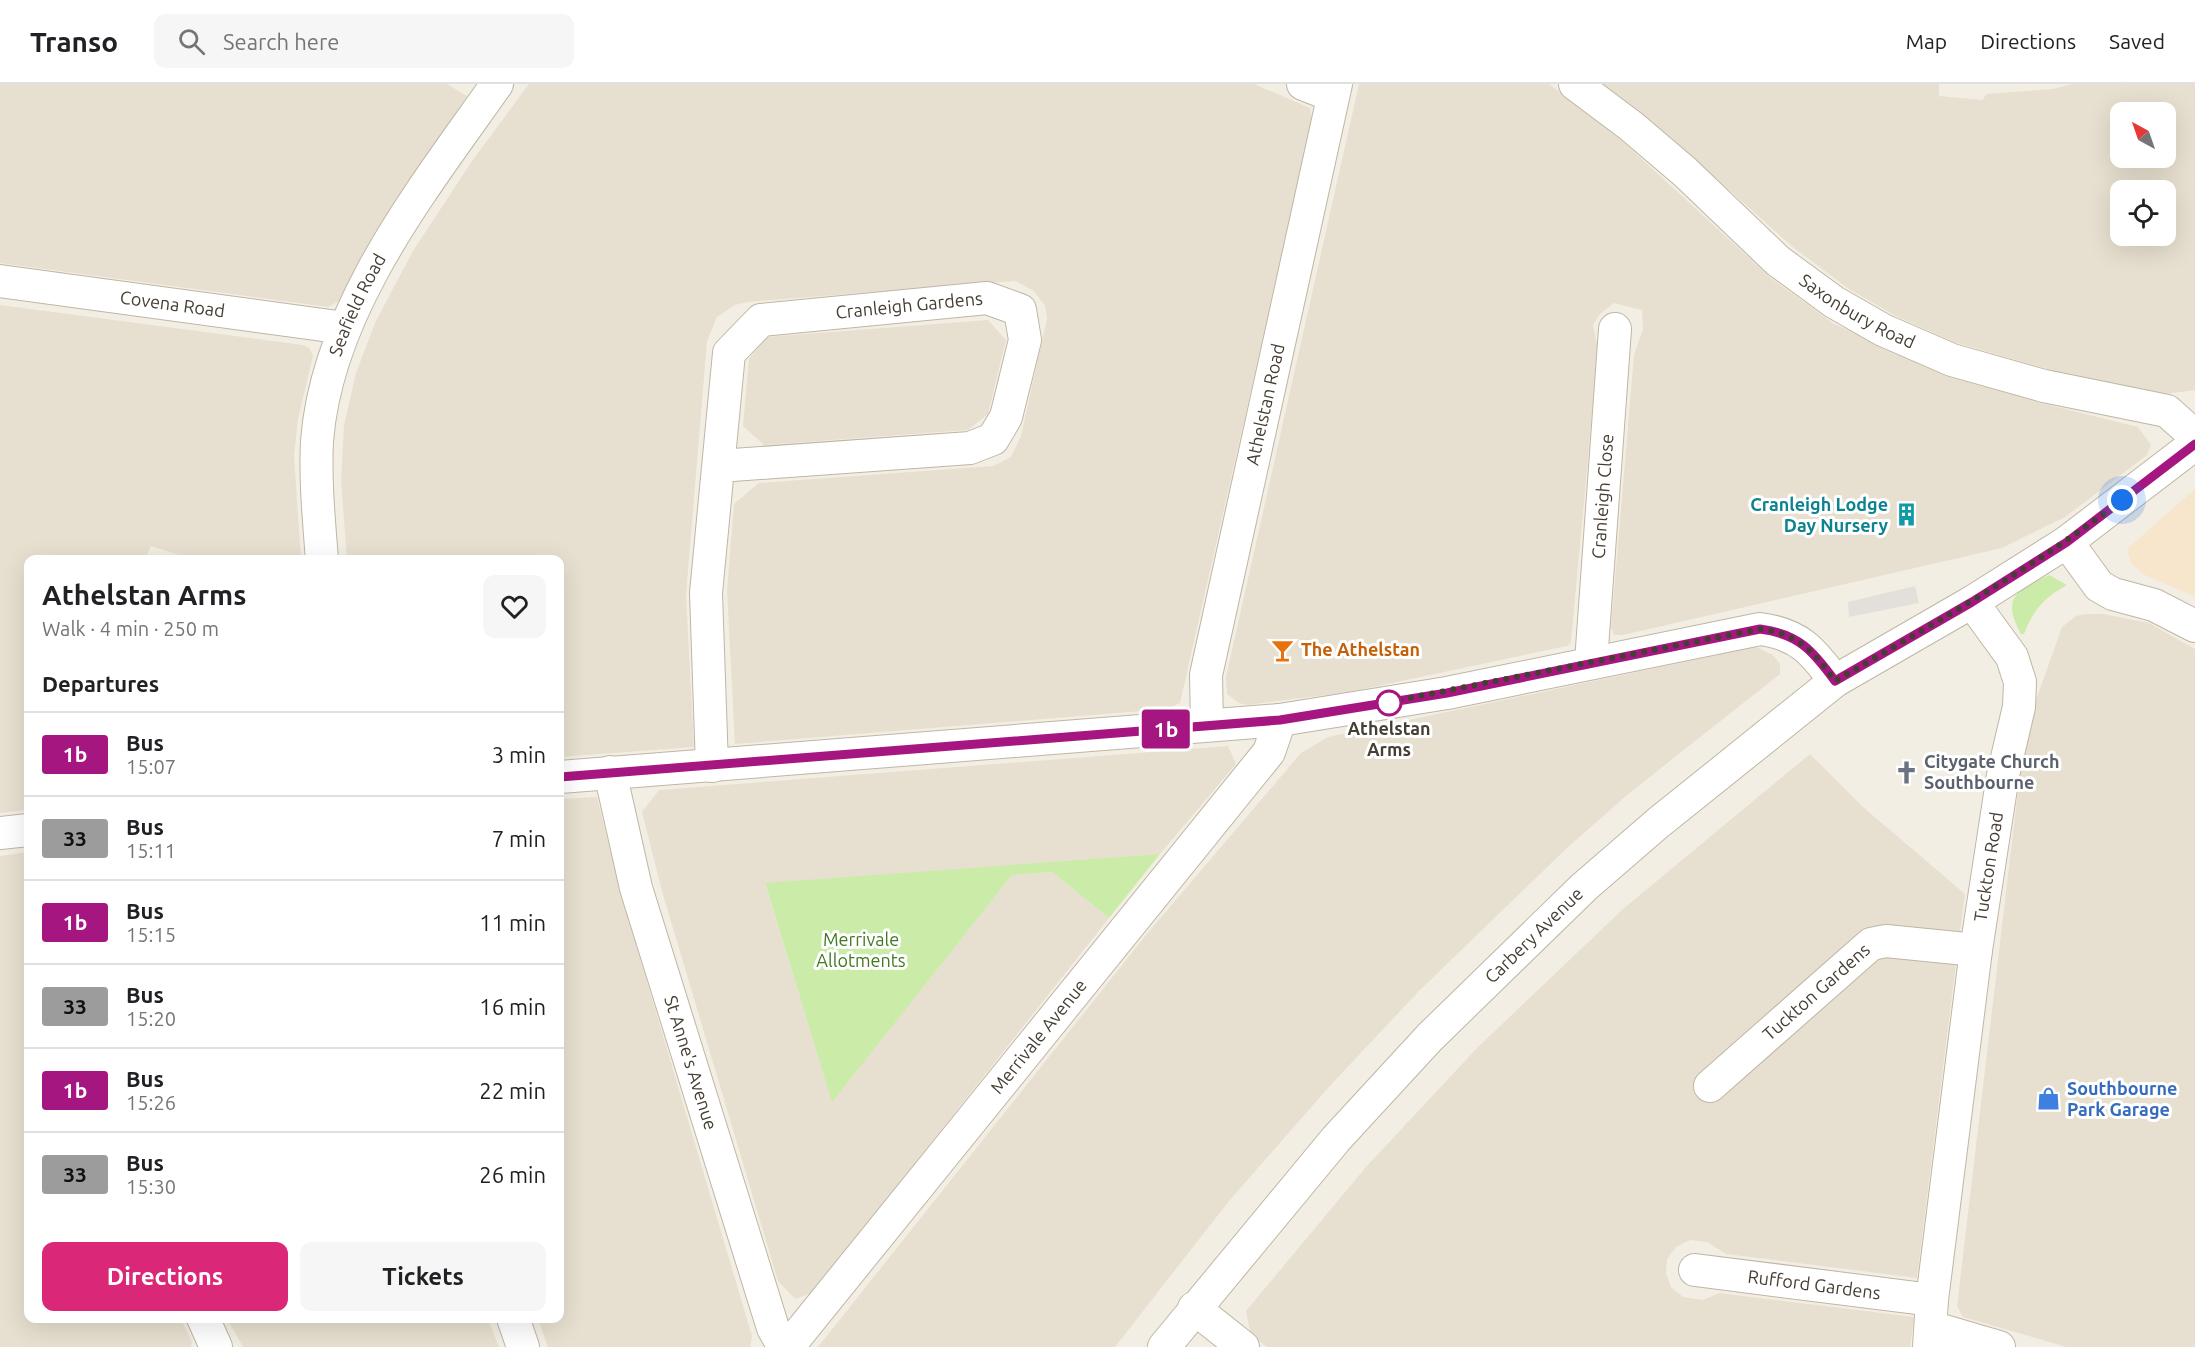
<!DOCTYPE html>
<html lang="en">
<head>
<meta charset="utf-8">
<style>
  :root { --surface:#fff; --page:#f6f6f6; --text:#202124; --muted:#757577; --line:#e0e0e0; --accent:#db2777 }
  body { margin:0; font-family:Ubuntu,sans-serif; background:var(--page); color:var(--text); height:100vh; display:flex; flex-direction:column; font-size:22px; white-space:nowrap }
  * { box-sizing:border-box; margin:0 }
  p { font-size:20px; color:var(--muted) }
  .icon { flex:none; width:33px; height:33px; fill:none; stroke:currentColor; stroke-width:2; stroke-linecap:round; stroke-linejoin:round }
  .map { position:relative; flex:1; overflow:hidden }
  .details { position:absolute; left:24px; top:471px; width:540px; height:768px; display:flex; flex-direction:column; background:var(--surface); border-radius:12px; box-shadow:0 6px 24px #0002 }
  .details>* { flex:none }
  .badge { padding:0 12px; border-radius:4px; font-size:21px; line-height:39px }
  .needle { width:39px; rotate:320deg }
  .tools { position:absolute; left:2110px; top:18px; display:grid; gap:12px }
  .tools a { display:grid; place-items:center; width:66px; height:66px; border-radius:12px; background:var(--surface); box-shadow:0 6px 24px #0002; font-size:30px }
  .you { position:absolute; width:30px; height:30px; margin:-15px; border:4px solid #fff; border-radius:50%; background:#1a73e8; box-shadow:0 0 0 9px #1a73e833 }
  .map>.badge { position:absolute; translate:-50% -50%; box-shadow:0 0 0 3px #fff }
  h2 { padding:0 18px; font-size:22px; line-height:54px }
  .round { display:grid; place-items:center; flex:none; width:63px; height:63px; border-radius:12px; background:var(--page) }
  .summary { display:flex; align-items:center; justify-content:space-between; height:102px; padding:0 18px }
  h1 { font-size:28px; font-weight:600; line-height:45px }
  .action { display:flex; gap:12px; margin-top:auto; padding:12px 18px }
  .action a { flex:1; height:69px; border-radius:12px; background:var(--accent); color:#fff; font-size:24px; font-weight:600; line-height:69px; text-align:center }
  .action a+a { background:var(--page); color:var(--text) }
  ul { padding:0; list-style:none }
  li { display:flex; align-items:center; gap:18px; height:84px; padding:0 18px; border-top:2px solid var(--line) }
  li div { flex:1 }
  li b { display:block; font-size:22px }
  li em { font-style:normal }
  li .badge { min-width:66px; font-weight:700; text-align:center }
  header { display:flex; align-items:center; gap:36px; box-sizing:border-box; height:84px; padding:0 30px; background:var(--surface); border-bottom:2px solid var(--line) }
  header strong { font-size:28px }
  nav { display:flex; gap:33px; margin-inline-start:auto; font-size:21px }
  .search { width:420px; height:54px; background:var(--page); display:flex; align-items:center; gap:15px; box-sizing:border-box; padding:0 21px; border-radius:12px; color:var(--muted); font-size:22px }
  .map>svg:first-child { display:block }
  .residential { fill:#e7e0d0; fill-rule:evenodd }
  .commercial { fill:#f7e6cb }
  .green { fill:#cbeba8 }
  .parking { fill:#e3e0dc }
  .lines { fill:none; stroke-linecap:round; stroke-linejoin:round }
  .minor-casing { stroke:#bfb6a5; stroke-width:34 }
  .minor { stroke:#fff; stroke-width:32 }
  .line-casing { stroke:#fff; stroke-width:14 }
  .line { stroke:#a61680; stroke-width:9 }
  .walk { stroke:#453e33; stroke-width:6; stroke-dasharray:0 10.8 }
  .stop-dot { fill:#fff; stroke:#a61680; stroke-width:3 }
  .labels { text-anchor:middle; stroke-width:6; stroke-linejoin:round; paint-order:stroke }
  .street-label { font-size:18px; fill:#453e33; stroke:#fff }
  .culture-label { font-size:18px; font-weight:bold; fill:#0d838f; stroke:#fff; text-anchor:end }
  .food-label { font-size:18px; font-weight:bold; fill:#c56008; stroke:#fff; text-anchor:start }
  .stop-label { font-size:18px; font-weight:bold; fill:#453e33; stroke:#fff }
  .worship-label { font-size:18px; font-weight:bold; fill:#5b616d; stroke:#fff; text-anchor:start }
  .park-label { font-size:18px; fill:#417a22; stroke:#fff }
  .shop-label { font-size:18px; font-weight:bold; fill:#366cbe; stroke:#fff; text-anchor:start }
</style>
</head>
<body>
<header>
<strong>Transo</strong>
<div class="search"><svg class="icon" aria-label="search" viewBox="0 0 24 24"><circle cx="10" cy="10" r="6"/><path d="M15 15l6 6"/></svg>Search here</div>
<nav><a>Map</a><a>Directions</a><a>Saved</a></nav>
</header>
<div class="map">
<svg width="2195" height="1263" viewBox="0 0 2195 1263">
  <rect width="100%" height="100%" fill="#f3eee3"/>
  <path class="residential" d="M 0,0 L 447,0 L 467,12 L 395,118 L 359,177 L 339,217 L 328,223 L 0,179 Z
    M 529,0 L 1254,0 L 1310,24 L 1312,37 L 1180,619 L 1167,625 L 735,660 L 727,506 L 734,420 L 759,399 L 993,382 L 1011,373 L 1021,352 L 1047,234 L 1045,222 L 1034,207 L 1015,197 L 747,218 L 735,221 L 717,233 L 707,257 L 686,511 L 694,663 L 560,673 L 560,476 L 347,476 L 341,396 L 344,341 L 356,289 L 375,239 L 413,167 L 472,77 Z
    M 1359,0 L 1549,0 L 1619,54 L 1772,195 L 1834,240 L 1951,290 L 2041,319 L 2138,343 L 2151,361 L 2147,371 L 2065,433 L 2002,464 L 1623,551 L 1614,551 L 1611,543 L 1634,271 L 1643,245 L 1642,226 L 1614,219 L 1600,230 L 1593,241 L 1598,265 L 1571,558 L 1567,562 L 1349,608 L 1247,621 L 1239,619 L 1227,610 L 1226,593 Z
    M 1597,0 L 1939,0 L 1939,12 L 1982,16 L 1987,10 L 2053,5 L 2072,0 L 2195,0 L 2195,306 L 2165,310 L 2058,288 L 1954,258 L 1896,232 L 1849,205 L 1794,164 L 1717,95 ZM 2121,28 L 2166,28 L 2166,74 L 2121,74 ZM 2121,106 L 2166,106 L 2166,152 L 2121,152 Z
    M 0,221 L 303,261 L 309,264 L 313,272 L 298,335 L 294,372 L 301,475 L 177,475 L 179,471 L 151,462 L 145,475 L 28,476 L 28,726 L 0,729 Z
    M 988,236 L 1006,256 L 988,330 L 968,346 L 764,361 L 743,342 L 749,275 L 766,253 Z
    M 2085,530 L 2103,530 L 2149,539 L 2195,565 L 2195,1263 L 2067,1263 L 1963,1233 L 1957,1222 L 2020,690 L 2032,627 L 2062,543 L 2076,532 Z
    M 1756,563 L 1773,571 L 1780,580 L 1780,590 L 1627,711 L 1567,764 L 1419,907 L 1327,1005 L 1229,1117 L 1115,1263 L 818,1263 L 1146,851 L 1301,669 L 1328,653 Z
    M 1228,662 L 1236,680 L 1160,770 L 765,800 L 832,1017 L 1012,791 L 1052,788 L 1109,834 L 812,1209 L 795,1215 L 778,1197 L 662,807 L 642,728 L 659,706 Z
    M 1810,670 L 1863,723 L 1965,810 L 1960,848 L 1952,852 L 1885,868 L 1956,879 L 1917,1194 L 1726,1170 L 1707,1158 L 1690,1156 L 1676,1163 L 1667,1175 L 1666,1189 L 1671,1203 L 1683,1213 L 1703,1216 L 1719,1209 L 1914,1233 L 1910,1263 L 1267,1263 L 1251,1251 L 1246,1227 L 1366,1083 L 1477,964 L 1623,825 Z
    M 597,713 L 621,810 L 752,1252 L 750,1263 L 548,1263 L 538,1235 L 560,1234 L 560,715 Z
    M 28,768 L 28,1234 L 181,1235 L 192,1258 L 191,1263 L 0,1263 L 0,772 Z
    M 227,1235 L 488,1235 L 499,1263 L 243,1263 Z"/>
  <path class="commercial" d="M 2195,405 L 2195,513 L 2143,490 L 2131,479 L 2127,465 Z"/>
  <path class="green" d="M 2049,491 L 2067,501 C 2045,513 2033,526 2024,550 L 2021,550 C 2001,513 2016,507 2049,491 Z
    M 1160,770 L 1109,834 L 1052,788 L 1012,791 L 832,1018 L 765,799 Z"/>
  <path class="parking" d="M 1915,502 L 1919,519 L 1849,533 L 1848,518 Z"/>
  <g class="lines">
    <defs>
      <g id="minor">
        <path d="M 1303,0 L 1333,12"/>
        <path id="s1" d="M 1575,0 L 1631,42 L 1685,88 L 1778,177 L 1834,218 L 1883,246 L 1952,276 L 2044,302 L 2167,327 L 2195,352"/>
        <path id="s2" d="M 0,197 L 345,244"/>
        <path d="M 2067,458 L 2099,502 L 2113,510 L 2154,521 L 2195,542"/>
        <path id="s3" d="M 322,476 C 319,437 315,396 317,357 C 327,225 423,105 497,0"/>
        <path id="s4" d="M 1591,578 L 1615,245"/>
        <path id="s5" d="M 1207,641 L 1206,591 L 1336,0"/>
        <path id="s6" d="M 712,682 L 706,509 L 729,269 L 761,236 L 987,214 L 1020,226 L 1025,256 L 1006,333 L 993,355 L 970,364 L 719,382"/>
        <path id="s7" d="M 610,688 L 636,804 L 773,1244 L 784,1263"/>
        <path d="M 560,693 L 1280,636 L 1447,609 L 1760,545 C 1799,550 1813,567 1835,597"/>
        <path d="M 0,749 L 28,746"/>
        <path id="s8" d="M 1710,1002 L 1871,860 L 1886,857 L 1976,866"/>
        <path id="s9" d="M 1695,1186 L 1932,1216"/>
        <path d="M 1194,1224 L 1243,1263"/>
        <path d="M 203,1234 L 216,1263"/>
        <path d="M 513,1234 L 523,1263"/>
        <path d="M 1931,1243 L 1999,1263"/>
        <path id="s10" d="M 788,1263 L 1269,668 L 1280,636"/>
        <path id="s11" d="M 1164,1263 L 1336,1055 L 1430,953 L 1584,803 L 1658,739 L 1835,597 L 1972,518 L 2067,458 L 2195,360"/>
        <path id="s12" d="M 1929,1263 L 1932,1216 L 1976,866 L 2003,691 L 2019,623 L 2020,598 L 2012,573 L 1972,518"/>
      </g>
    </defs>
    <use href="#minor" class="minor-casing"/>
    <use href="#minor" class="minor"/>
  </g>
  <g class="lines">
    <defs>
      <path id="line" d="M 560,693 L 1280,636 L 1447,609 L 1760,545 C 1799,550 1813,567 1835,597 L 1972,518 L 2067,458 L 2195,360"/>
    </defs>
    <use href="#line" class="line-casing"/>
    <use href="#line" class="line"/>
    <path class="walk" d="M 1389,619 L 1384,619 L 1760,545 C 1799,550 1813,567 1835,597 C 1933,540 2032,485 2122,416"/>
  </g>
  <defs>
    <symbol id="building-bare" viewBox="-9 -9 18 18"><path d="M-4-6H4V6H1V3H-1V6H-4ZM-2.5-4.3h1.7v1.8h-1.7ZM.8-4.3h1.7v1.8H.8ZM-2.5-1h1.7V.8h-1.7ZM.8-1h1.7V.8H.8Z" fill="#0f9aa8" stroke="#fff" stroke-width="2.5" paint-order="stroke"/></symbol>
    <symbol id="bar-bare" viewBox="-9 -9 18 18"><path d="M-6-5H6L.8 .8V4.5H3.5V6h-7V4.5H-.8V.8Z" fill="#e8710a" stroke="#fff" stroke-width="2.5" paint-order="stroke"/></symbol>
    <symbol id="church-bare" viewBox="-9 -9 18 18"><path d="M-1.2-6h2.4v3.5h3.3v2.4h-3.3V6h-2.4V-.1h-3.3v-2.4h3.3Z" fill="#6b7280" stroke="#fff" stroke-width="2.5" paint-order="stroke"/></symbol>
    <symbol id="shop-bare" viewBox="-9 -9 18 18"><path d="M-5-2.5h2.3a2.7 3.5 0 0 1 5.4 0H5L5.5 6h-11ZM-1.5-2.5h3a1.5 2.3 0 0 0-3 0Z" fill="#3f7fe0" stroke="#fff" stroke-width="2.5" paint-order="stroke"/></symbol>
  </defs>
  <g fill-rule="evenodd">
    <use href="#building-bare" x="1890" y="414" width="33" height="33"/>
    <use href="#bar-bare" x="1266" y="550" width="33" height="33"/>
    <use href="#church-bare" x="1890" y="672" width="33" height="33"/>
    <use href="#shop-bare" x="2032" y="998" width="33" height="33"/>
  </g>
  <circle class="stop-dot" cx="1389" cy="619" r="12"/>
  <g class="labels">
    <g class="street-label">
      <text dy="6" stroke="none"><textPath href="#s2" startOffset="174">Covena Road</textPath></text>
      <text dy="6" stroke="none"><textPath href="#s3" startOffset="262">Seafield Road</textPath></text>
      <text dy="6" stroke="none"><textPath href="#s6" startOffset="609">Cranleigh Gardens</textPath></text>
      <text dy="6" stroke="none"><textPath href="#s1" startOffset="364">Saxonbury Road</textPath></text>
      <text dy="6" stroke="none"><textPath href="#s5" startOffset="327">Athelstan Road</textPath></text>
      <text dy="6" stroke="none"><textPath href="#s4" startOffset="166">Cranleigh Close</textPath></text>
      <text dy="6" stroke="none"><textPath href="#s12" startOffset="484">Tuckton Road</textPath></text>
      <text dy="6" stroke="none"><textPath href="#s11" startOffset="554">Carbery Avenue</textPath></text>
      <text dy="6" stroke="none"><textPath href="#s8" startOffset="142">Tuckton Gardens</textPath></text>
      <text dy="6" stroke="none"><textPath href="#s10" startOffset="399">Merrivale Avenue</textPath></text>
      <text dy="6" stroke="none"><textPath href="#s7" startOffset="302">St Anne's Avenue</textPath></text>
      <text dy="6" stroke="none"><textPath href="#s9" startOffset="120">Rufford Gardens</textPath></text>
    </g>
    <g class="culture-label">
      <text x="1888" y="427">Cranleigh Lodge<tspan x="1888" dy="21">Day Nursery</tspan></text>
    </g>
    <g class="food-label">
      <text x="1301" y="572">The Athelstan</text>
    </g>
    <g class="stop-label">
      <text x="1389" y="651">Athelstan<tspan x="1389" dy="21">Arms</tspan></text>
    </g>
    <g class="worship-label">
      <text x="1924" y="684">Citygate Church<tspan x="1924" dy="21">Southbourne</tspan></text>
    </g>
    <g class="park-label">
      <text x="861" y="862">Merrivale<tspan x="861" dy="21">Allotments</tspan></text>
    </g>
    <g class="shop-label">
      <text x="2067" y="1011">Southbourne<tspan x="2067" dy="21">Park Garage</tspan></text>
    </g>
  </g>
</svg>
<div class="tools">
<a><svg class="needle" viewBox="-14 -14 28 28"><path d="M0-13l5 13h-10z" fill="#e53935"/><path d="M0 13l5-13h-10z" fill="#757577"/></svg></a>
<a><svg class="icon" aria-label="locate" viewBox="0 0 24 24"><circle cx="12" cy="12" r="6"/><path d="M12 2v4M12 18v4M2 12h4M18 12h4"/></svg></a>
</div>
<div class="you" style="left:2122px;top:416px"></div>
<b class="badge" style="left:1166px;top:645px;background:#a61680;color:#fff">1b</b>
<section class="details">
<div class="summary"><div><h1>Athelstan Arms</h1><p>Walk · 4 min · 250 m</p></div><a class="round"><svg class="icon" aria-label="heart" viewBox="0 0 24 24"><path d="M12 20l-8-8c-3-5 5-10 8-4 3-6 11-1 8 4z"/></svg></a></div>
<h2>Departures</h2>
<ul>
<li><span class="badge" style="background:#a61680;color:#fff">1b</span><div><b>Bus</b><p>15:07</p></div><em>3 min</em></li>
<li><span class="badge" style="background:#9d9c9c;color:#111">33</span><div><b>Bus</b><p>15:11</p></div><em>7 min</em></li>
<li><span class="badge" style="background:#a61680;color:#fff">1b</span><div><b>Bus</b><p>15:15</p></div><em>11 min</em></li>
<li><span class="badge" style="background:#9d9c9c;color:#111">33</span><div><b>Bus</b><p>15:20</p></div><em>16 min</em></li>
<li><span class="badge" style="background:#a61680;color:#fff">1b</span><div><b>Bus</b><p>15:26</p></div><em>22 min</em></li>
<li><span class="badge" style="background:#9d9c9c;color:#111">33</span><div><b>Bus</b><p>15:30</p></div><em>26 min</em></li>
</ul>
<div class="action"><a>Directions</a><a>Tickets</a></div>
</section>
</div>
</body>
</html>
